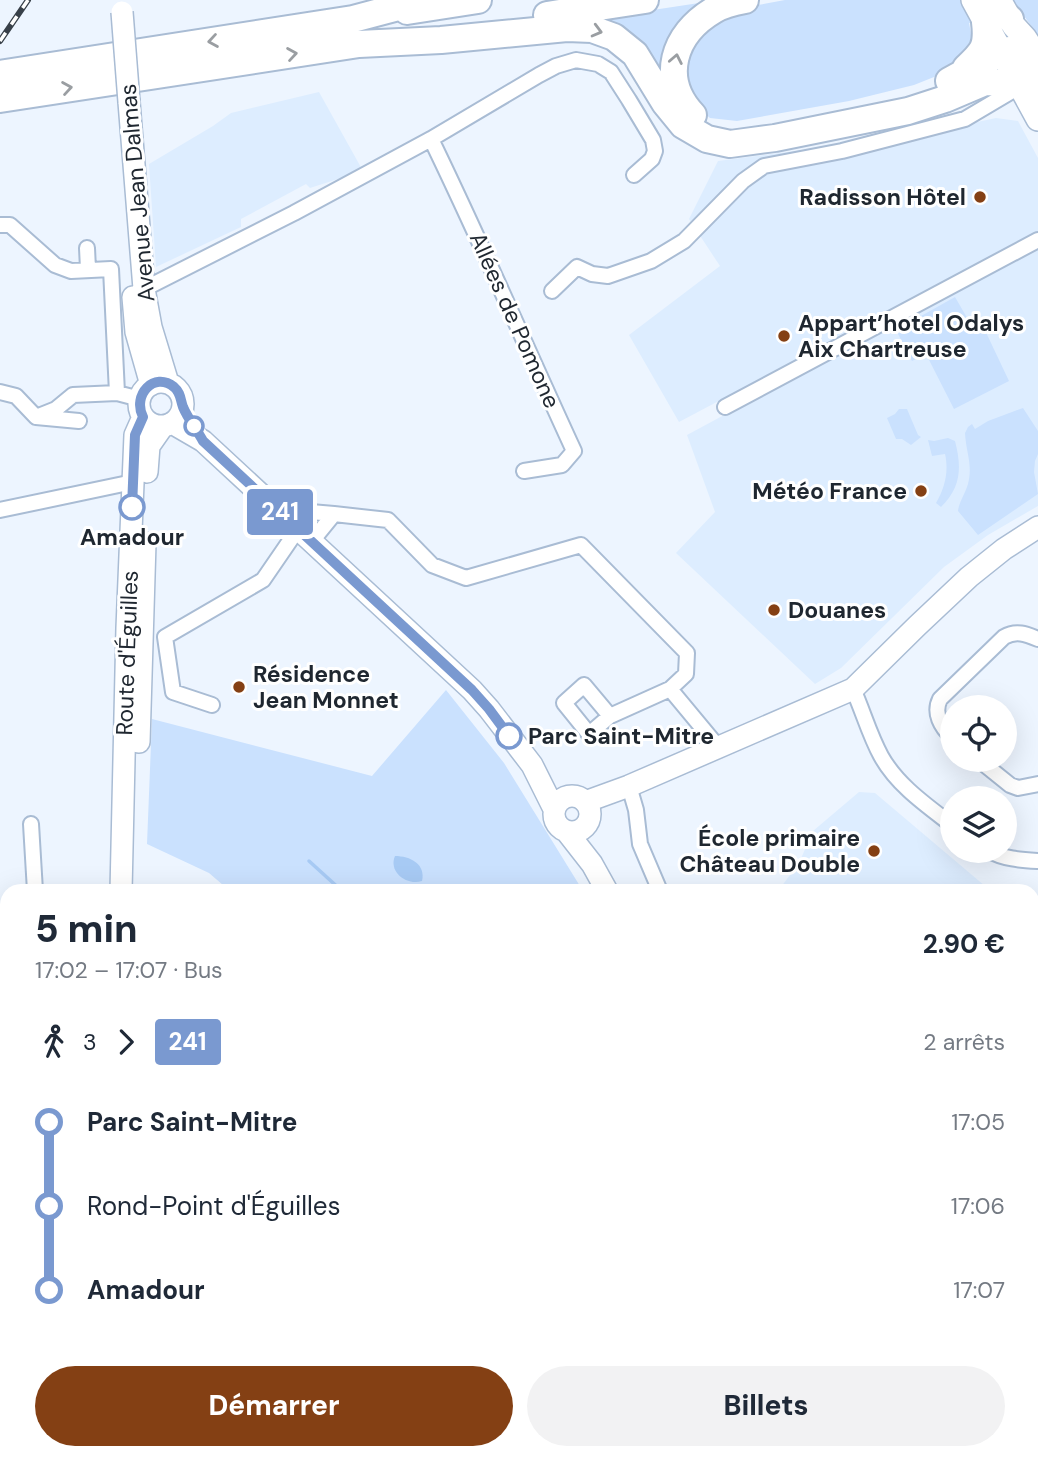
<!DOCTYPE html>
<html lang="fr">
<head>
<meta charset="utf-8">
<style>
  :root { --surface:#fff; --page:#f2f2f3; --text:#1f2937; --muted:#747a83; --accent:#844014 }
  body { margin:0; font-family:"DM Sans",sans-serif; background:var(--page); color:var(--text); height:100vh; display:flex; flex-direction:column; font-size:26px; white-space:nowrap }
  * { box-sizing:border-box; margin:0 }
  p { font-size:23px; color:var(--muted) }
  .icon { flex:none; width:38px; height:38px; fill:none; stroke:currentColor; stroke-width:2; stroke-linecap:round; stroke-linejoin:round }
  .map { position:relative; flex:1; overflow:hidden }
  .details { position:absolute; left:0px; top:884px; width:1040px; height:576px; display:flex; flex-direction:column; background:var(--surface); border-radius:21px 21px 0 0; box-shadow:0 7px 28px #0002 }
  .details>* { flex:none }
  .badge { padding:0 14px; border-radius:5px; font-size:24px; line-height:46px }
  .buttons { position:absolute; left:940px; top:695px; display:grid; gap:14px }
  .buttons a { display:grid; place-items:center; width:77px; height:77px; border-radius:50%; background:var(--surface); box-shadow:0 7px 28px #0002; font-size:35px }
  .map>.badge { position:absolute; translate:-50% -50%; box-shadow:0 0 0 4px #fff }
  .legs { display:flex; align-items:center; gap:10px; height:77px; padding:0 35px; font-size:23px }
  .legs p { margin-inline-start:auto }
  .overview { display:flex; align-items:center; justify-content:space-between; height:119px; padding:0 35px }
  h1 { font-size:38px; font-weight:800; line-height:52px }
  .cta { display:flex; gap:14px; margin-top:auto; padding:14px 35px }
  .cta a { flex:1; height:80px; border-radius:42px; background:var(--accent); color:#fff; font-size:28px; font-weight:800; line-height:80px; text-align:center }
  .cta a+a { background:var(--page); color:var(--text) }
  ul { padding:0 35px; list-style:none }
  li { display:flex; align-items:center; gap:24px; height:84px; font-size:26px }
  li i { display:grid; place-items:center; width:10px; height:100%; margin:0 9px; background:currentColor }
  li i::after { content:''; width:18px; height:18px; margin:-9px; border:5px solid; border-radius:50%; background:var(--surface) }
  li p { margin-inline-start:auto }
  li:first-child i { background:linear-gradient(#0000 50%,currentColor 0) }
  li:last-child i { background:linear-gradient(currentColor 50%,#0000 0) }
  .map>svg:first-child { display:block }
  .built { fill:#ddedff }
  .green { fill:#cae1fe }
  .water { fill:#a7caf4 }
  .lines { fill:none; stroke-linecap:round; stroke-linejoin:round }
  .stream { stroke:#a7caf4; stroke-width:3.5 }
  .street-casing { stroke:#a9bcd4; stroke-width:18 }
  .secondary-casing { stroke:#a9bcd4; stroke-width:24 }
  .primary-casing { stroke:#a9bcd4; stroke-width:26 }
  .highway-casing { stroke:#a9bcd4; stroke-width:30 }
  .street { stroke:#fff; stroke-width:14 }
  .secondary { stroke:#fff; stroke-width:21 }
  .primary { stroke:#fff; stroke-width:23 }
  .highway { stroke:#fff; stroke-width:26 }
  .rail-casing { stroke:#384049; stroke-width:6 }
  .rail { stroke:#fff; stroke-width:3.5; stroke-dasharray:10; stroke-linecap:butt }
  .secondary-bridge-casing { stroke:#a9bcd4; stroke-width:24; stroke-linecap:butt }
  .secondary-bridge { stroke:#fff; stroke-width:21 }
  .oneway { stroke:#9a9ea2 }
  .line-1-casing { stroke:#fff; stroke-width:16 }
  .line-1 { stroke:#7a99d0; stroke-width:10 }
  .poi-dot { fill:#844014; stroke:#fff; stroke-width:2.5 }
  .stop-1-dot { fill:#fff; stroke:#7a99d0; stroke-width:3.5 }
  .labels { text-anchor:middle; stroke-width:6; stroke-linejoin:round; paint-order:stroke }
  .street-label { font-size:23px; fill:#1f2730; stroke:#fff }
  .poi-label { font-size:23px; font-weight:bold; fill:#1f2730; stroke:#fff; text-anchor:end }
  .stop-label { font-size:23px; font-weight:bold; fill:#1f2730; stroke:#fff }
</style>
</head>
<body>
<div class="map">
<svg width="1038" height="1458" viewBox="0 0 1038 1458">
  <rect width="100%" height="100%" fill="#edf5ff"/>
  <path class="built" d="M 319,92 L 363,171 L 310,188 L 306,184 L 241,219 L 241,227 L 156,267 L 149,164 L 213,126 L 231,113 Z
    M 996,118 L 1018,121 L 1038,158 L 1038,232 L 679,422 L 629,335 L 720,266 L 689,219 L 718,161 L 912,136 Z
    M 1038,246 L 1038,506 L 988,535 L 944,567 L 841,668 L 815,684 L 676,553 L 715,512 L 687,435 Z
    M 859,792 L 875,793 L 985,886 L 985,891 L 778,891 L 799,863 L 813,831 Z
    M 1038,1259 L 1038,1418 L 1033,1421 L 1032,1260 Z
    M 880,1452 L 883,1458 L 420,1458 L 417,1453 Z"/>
  <path class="green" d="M 719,0 L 758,5 L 785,0 L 1038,0 L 1038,35 L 1021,12 L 969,23 L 973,43 L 968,56 L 944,73 L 914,85 L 849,101 L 737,121 L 710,118 L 690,101 L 580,21 Z
    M 955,297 L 973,328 L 982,324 L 1009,381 L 954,409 L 926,354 L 912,361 L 896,330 Z
    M 1023,408 L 1038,431 L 1038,454 L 1035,461 L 1034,472 L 1038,494 L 978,535 L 958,511 C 959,502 965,494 968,484 C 973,464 966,453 965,433 L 968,427 L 972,424 L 975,429 L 988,421 Z
    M 899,409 L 907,409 L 918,435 L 921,437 L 911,445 L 902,439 L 896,439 L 887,418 L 895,414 Z
    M 948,438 L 955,441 C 962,468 961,487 941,507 L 936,503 C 945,488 949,471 945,454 L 932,456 L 928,440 L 934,441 Z
    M 446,690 L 504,763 L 583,891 L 230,891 L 209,873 L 147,844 L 152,719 L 372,776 Z"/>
  <path class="water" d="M 395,856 C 410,856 426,864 422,881 C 407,886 388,872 395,856 Z"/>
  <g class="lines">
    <path class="stream" d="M 309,861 L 342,891"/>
    <defs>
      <path id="street" d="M 431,139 C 481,242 526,347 574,451 L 562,465 L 524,471
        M 0,225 L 10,225 L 55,265 L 71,271 L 111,269 L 117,393
        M 87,248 L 88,269
        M 552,291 L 577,267 L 592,274 L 608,276 L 651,261 L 684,241 L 743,181 L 764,166 L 842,151 L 965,119 L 1019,87
        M 140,295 L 144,289 L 294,213 L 431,139 L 539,75 L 556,66 L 576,60 L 598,64 L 611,72 L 629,100 L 653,140 L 655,151 L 652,159 L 634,175
        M 0,392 L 16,396 L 36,417 L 79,421
        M 725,407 L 1038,240
        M 36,417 L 56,409 L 73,395 L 117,393 L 140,399
        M 276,509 L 334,514
        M 0,510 L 133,482
        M 312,541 L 334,514 L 388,520 L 432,565 L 466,578 L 581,545 L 687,653 L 686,674 L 670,689 L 610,716 L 584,685 L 564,703 L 589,734 L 610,716
        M 670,689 L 719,748
        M 853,689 C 863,711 869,734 881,756 C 897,785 926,805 952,825
        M 212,705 L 173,692 L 165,637 L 263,580 L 298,529
        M 952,737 C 941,727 933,713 940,699 L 1004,637 C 1016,630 1026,634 1038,639
        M 979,760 L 1010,785 L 1018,788 L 1038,784
        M 629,786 L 636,810 L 640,844 L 660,891
        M 31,824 L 35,891
        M 988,850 C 1003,859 1021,860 1038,861
        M 0,966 L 7,962
        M 1032,1167 L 1038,1166
        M 0,1298 L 7,1298
        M 1032,1438 L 1038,1435
        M 1007,1458 L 1012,1452"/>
      <path id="secondary" d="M 129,102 L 144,289 L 151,327 L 168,383
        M 133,297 L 136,332 L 151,385
        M139 404a22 22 0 1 1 44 0a22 22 0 1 1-44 0Z
        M 172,423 L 203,441 L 472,690 L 489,709 L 532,765 L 554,809
        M 147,472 L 149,446 L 163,426
        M 139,742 L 145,543
        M554 814a18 18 0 1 1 36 0a18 18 0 1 1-36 0Z
        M 585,802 L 629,786 L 853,689 L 917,626 L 969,577 L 1004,549 L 1038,527
        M 567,832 L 592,864 L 607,891
        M 121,891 L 127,628 L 135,435 L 143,417
        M 0,1346 L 7,1325
        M 901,1452 L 904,1458"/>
      <path id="primary" d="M 973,0 L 1038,119
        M 1001,3 L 1014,26 L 1025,38 L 1038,58"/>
      <path id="highway" d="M 991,0 L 996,9 L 1010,19
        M 407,11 L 478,0
        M 547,15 L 645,0
        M 966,68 C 983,52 988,47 985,22
        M 0,74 L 353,19 L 425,0
        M 949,81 L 1002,52 L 1009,50 L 1020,52 L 1038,84
        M 0,99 L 359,44 L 441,40 L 567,28 L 592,29 L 614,37 L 635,54 L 665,103 L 683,125 L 707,139 L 730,144 L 775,138 L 908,111 L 945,99 L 985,82 L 1004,83 L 1020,86
        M 693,115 C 659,79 673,34 714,10 C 724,4 734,2 745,0"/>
    </defs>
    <use href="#street" class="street-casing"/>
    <use href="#secondary" class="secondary-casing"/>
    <use href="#primary" class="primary-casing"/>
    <use href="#highway" class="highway-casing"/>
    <use href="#street" class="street"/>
    <use href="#secondary" class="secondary"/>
    <use href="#primary" class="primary"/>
    <use href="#highway" class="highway"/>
    <defs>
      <path id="rail" d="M 0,41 L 28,0"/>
    </defs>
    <use href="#rail" class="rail-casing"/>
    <use href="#rail" class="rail"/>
    <defs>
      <path id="secondary-bridge" d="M 122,12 L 129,102"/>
    </defs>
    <use href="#secondary-bridge" class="secondary-bridge-casing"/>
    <use href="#secondary-bridge" class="secondary-bridge"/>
  </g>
  <defs><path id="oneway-chevron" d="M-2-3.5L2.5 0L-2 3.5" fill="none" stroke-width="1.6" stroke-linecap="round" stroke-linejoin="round" transform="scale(1.75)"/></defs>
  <g class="oneway">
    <use href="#oneway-chevron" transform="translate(597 31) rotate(15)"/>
    <use href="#oneway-chevron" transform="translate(213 41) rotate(171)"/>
    <use href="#oneway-chevron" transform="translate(292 54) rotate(-9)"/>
    <use href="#oneway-chevron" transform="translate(676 59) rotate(-79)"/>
    <use href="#oneway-chevron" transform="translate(67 88) rotate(-9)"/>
  </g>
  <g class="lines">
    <defs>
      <path id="line-1" d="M 132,507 L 135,435 L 143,417 C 132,395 154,371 174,387 C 181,393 180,399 183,407 C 188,419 197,430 203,441 L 472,690 L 489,709 L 509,736"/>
    </defs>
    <use href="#line-1" class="line-1-casing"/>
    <use href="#line-1" class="line-1"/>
  </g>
  <g class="poi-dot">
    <circle cx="980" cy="197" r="7"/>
    <circle cx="784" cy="336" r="7"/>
    <circle cx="921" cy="491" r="7"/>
    <circle cx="774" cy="610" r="7"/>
    <circle cx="239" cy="687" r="7"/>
    <circle cx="874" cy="851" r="7"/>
  </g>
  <g class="stop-1-dot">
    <circle cx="194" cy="426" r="9"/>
    <circle cx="132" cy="507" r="12"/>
    <circle cx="509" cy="736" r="12"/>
  </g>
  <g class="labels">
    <g class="street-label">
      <text transform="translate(137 193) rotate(-95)" y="8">Avenue Jean Dalmas</text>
      <text transform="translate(515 320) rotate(66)" y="8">Allées de Pomone</text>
      <text transform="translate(127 653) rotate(-88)" y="8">Route d'Éguilles</text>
    </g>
    <g class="poi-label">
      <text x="966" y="205">Radisson Hôtel</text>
      <text x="798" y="331" text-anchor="start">Appart’hotel Odalys<tspan x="798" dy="26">Aix Chartreuse</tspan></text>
      <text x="907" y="499">Météo France</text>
      <text x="788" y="618" text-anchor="start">Douanes</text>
      <text x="253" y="682" text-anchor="start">Résidence<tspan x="253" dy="26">Jean Monnet</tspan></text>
      <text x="860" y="846">École primaire<tspan x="860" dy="26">Château Double</tspan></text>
    </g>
    <g class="stop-label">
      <text x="132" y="545">Amadour</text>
      <text x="528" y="744" text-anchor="start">Parc Saint-Mitre</text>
    </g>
  </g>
</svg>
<div class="buttons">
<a><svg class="icon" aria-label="locate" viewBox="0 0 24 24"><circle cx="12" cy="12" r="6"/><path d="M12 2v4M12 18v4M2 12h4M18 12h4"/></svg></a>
<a><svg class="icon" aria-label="layers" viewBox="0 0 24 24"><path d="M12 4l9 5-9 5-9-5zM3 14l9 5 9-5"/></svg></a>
</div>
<b class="badge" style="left:280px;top:512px;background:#7a99d0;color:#fff">241</b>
<section class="details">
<div class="overview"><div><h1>5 min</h1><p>17:02 – 17:07 · Bus</p></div><b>2.90 €</b></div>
<div class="legs"><svg class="icon" aria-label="walk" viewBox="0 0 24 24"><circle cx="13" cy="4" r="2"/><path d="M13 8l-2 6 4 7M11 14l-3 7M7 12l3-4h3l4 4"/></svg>3<svg class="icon" aria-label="forward" viewBox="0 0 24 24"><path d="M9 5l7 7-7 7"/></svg><b class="badge" style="background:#7a99d0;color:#fff">241</b><p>2 arrêts</p></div>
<ul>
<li><i style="color:#7a99d0"></i><b>Parc Saint-Mitre</b><p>17:05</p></li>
<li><i style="color:#7a99d0"></i><span>Rond-Point d'Éguilles</span><p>17:06</p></li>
<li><i style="color:#7a99d0"></i><b>Amadour</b><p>17:07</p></li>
</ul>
<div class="cta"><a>Démarrer</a><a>Billets</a></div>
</section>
</div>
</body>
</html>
